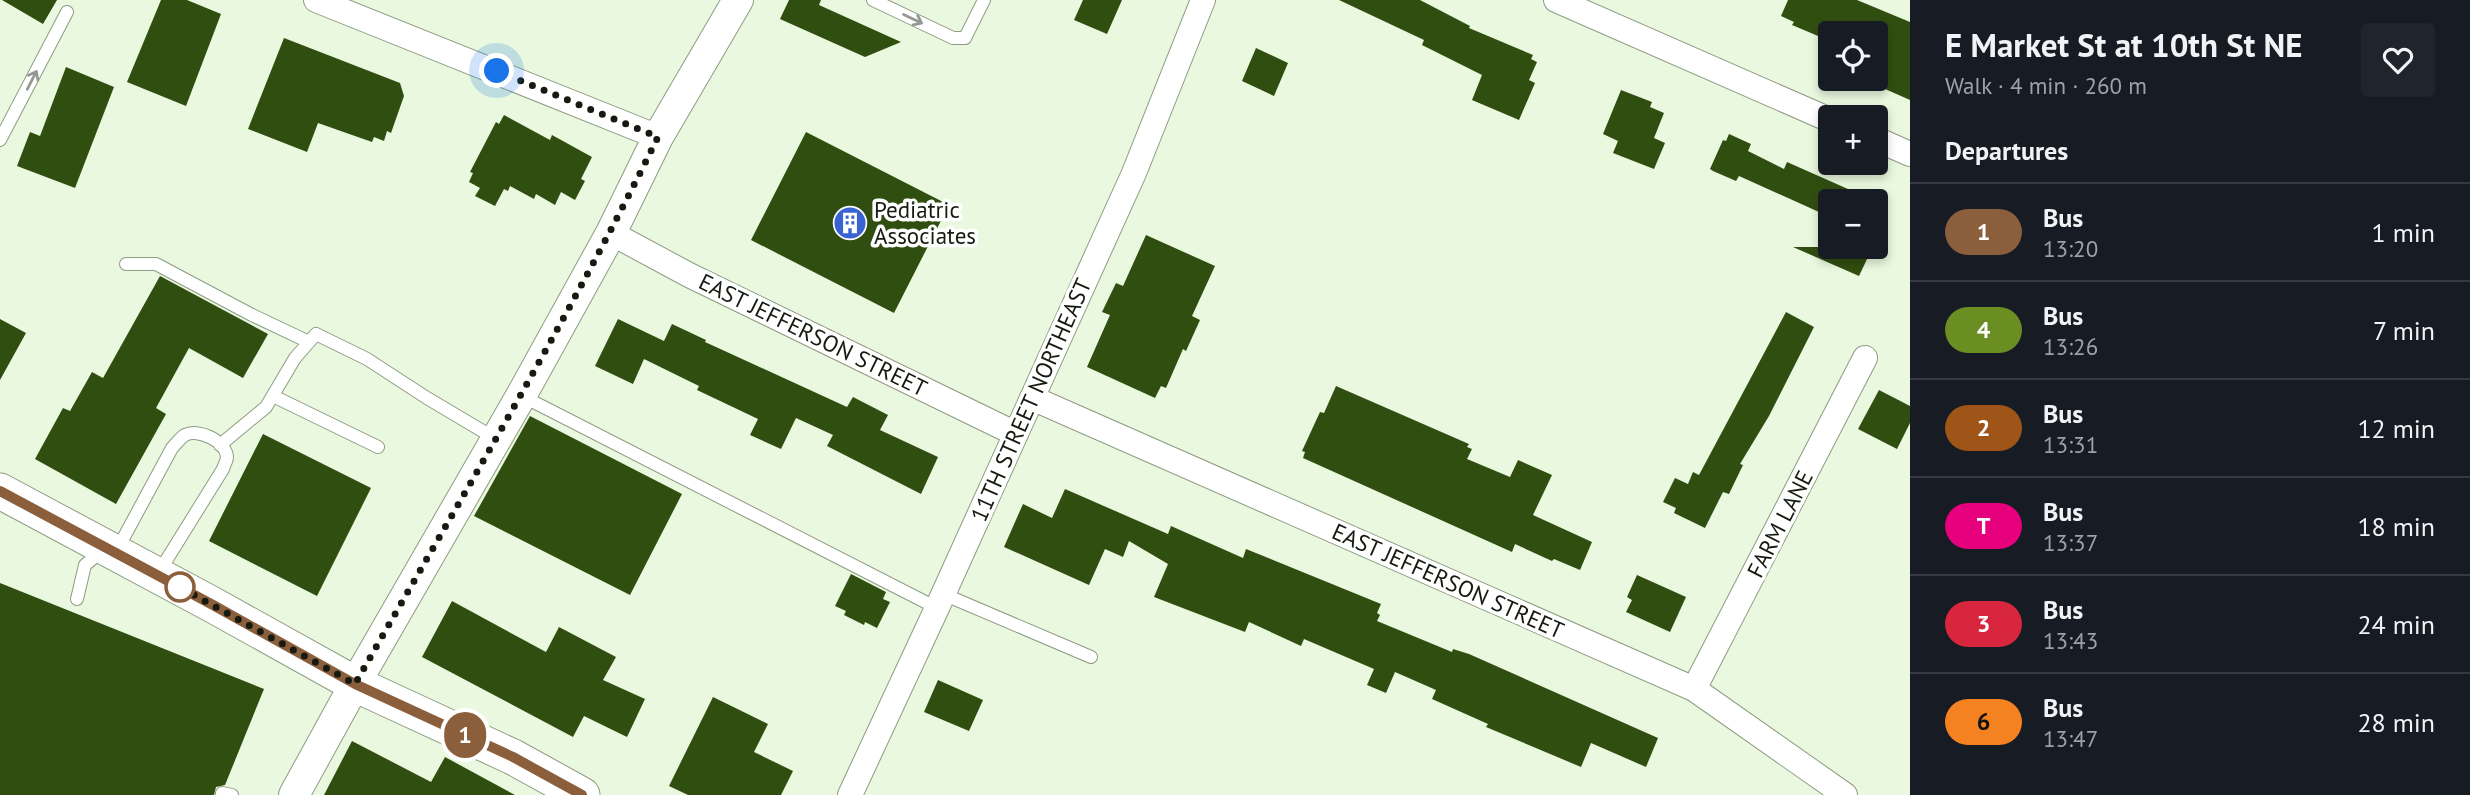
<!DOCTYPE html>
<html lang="en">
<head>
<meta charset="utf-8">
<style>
  :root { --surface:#171b24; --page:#20242c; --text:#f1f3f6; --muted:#9ea1a6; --line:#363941 }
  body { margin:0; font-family:"PT Sans",sans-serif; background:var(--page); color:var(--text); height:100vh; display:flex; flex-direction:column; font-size:26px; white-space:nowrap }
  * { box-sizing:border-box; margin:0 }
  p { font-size:23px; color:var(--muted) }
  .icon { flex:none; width:38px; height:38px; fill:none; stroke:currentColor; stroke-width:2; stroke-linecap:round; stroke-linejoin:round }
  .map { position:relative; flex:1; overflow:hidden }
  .panel { display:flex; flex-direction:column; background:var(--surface); width:560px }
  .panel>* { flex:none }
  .badge { padding:0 14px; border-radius:23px; font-size:24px; line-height:46px }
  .fabs { position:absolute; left:1818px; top:21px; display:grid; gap:14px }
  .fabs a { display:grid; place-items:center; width:70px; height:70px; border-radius:7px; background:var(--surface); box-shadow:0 4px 10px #0003; font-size:35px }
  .you { position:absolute; width:35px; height:35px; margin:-18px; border:5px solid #fff; border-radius:50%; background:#1a73e8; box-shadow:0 0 0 10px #1a73e833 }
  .map>.badge { position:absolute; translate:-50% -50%; box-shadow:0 0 0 4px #fff }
  h2 { padding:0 35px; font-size:26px; line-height:63px }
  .round { display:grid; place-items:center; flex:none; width:74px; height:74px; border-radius:7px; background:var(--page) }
  .head { display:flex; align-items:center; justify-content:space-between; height:119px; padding:0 35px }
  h1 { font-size:33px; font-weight:600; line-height:52px }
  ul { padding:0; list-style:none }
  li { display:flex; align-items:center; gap:21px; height:98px; padding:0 35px; border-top:2px solid var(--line) }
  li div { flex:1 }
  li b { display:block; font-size:26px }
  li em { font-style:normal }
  li .badge { min-width:77px; font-weight:700; text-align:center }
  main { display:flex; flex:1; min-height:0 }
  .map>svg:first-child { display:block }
  .building { fill:#314e11 }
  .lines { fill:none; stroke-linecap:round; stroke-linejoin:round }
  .service-casing { stroke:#8e9b83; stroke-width:14 }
  .minor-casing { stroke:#8e9b83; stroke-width:26 }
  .tertiary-casing { stroke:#8e9b83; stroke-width:32 }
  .secondary-casing { stroke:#8e9b83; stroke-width:37 }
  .service { stroke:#fff; stroke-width:12 }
  .minor { stroke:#fff; stroke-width:24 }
  .tertiary { stroke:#fff; stroke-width:30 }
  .secondary { stroke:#fff; stroke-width:35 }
  .oneway { stroke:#969894 }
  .line-casing { stroke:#fff; stroke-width:16 }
  .line { stroke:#8b5e3c; stroke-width:10 }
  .walk { stroke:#161b12; stroke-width:7; stroke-dasharray:0 12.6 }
  .stop-dot { fill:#fff; stroke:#8b5e3c; stroke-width:3.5 }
  .labels { text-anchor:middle; stroke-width:7; stroke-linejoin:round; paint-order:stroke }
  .poi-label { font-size:23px; fill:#161b12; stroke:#fff; text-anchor:start }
  .street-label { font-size:23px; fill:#161b12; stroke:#fff }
</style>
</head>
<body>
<main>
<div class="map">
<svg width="1910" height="795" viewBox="0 0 1910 795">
  <rect width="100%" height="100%" fill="#e9f8de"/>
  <path class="building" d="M 2,0 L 57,0 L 43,24 Z
    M 161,0 L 187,0 L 221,14 L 186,106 L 127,82 Z
    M 789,0 L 821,0 L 819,5 L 901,42 L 865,57 L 780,19 Z
    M 1083,0 L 1122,0 L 1107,34 L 1074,20 Z
    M 1339,0 L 1420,0 L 1470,26 L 1469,28 L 1533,55 L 1531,59 L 1537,62 L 1529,80 L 1535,83 L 1519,120 L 1472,100 L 1482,75 L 1422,45 L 1424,40 Z
    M 1788,0 L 1857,0 L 1910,22 L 1910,100 L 1876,85 L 1876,33 L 1830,33 L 1830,41 L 1792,25 L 1794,22 L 1781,16 Z
    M 284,38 L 400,83 L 404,96 L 391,133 L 387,131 L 384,141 L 374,137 L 372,142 L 318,123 L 307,152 L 248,129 Z
    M 1256,48 L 1288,63 L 1274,96 L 1242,81 Z
    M 66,67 L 114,87 L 75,188 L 17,166 L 30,132 L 40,136 Z
    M 1621,90 L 1652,102 L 1650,107 L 1664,113 L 1654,138 L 1665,143 L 1654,169 L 1613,153 L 1618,141 L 1603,134 Z
    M 504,115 L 550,140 L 552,135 L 592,157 L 581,179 L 585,181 L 575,200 L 561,192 L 555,205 L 536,194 L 534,199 L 510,186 L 508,191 L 504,189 L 495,206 L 475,196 L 480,188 L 469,182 L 473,173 L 470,172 L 496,122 L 499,124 Z
    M 806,132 L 949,205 L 894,313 L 751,240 Z
    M 1729,134 L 1751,144 L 1748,151 L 1784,169 L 1787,162 L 1875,201 L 1830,201 L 1830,217 L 1739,176 L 1736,181 L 1713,171 L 1710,169 L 1723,140 L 1726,141 Z
    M 1146,235 L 1215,266 L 1192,316 L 1200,320 L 1186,351 L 1183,349 L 1166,388 L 1161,386 L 1155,398 L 1087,367 L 1110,315 L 1102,312 L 1116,283 L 1123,286 Z
    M 1793,247 L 1860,247 L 1857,253 L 1868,257 L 1859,276 Z
    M 160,276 L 268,334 L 243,378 L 189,348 L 156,408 L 166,414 L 116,504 L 35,459 L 63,408 L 70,411 L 92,372 L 103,378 Z
    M 1786,312 L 1814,327 L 1769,416 L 1740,464 L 1743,465 L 1729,494 L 1723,492 L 1705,528 L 1674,513 L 1676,508 L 1663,502 L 1675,478 L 1688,484 L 1693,472 L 1699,475 Z
    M 0,319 L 26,333 L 0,380 Z
    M 618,319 L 664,341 L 672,324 L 706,340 L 705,342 L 847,407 L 853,397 L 888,415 L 880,430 L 938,457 L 921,494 L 827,446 L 833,435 L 796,418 L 781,449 L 750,435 L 758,419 L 697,390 L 699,386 L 644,359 L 633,384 L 595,366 Z
    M 1336,386 L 1469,444 L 1467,447 L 1472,449 L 1467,459 L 1510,477 L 1518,460 L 1552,475 L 1533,515 L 1592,542 L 1580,570 L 1554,559 L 1552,561 L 1515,544 L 1512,552 L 1303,458 L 1305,452 L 1302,451 L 1320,412 L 1324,413 Z
    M 1879,390 L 1910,406 L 1910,423 L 1897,449 L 1858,429 Z
    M 530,416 L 682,494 L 630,595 L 474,516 Z
    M 263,434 L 371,488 L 317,596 L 209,541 Z
    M 1065,489 L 1168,534 L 1171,526 L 1243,558 L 1246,549 L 1381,604 L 1377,613 L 1380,615 L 1377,621 L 1452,652 L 1453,649 L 1469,654 L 1658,738 L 1646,767 L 1591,743 L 1581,767 L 1486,727 L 1488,724 L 1432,699 L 1436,690 L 1395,672 L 1386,693 L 1367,685 L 1374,669 L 1304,639 L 1301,646 L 1249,622 L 1245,632 L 1154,597 L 1168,564 L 1129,541 L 1123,557 L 1105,549 L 1089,585 L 1004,547 L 1023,504 L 1052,518 Z
    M 851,574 L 886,592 L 883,599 L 890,602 L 877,628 L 865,622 L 864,625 L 844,615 L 846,611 L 835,606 Z
    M 1637,575 L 1686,597 L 1670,632 L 1626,612 L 1632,600 L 1627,597 Z
    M 0,583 L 264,689 L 225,785 L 216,787 L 214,795 L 0,795 Z
    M 452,601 L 546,652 L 559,627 L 616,657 L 603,680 L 645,699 L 627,737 L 584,716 L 573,737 L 422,657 Z
    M 938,680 L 983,700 L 969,731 L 924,712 Z
    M 713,697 L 768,724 L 754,752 L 793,771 L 781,795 L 688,795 L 669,786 Z
    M 352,741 L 431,782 L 445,757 L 515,795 L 324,795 Z"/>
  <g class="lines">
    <defs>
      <path id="service" d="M 873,0 L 953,38 L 965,38 L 984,0
        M 0,140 L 67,12
        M 126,264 L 156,264 L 252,315 L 309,342
        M 273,396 L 378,447
        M 522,396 L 937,608
        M 220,445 L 266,407 L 295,358 L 316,334 L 367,359 L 427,398 L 496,439
        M 117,550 L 172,448 C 176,444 180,438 185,435 C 198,428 226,441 227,457 C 227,461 224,465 223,469 L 159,572
        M 943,594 L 1091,657
        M 77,599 L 85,565 L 103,550
        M 222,793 L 232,795"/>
      <path id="minor" d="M 316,0 L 658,137
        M 1556,0 L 1830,120
        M 1876,139 L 1910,154
        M 611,233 L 689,275 L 1016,434
        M 1032,398 L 1694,689 L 1845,795
        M 1694,689 L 1865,358
        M 850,795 L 937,608 L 1134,173 L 1203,0"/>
      <path id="tertiary" d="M 294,795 L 355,684 L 521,396 L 611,233 L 658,137 L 738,0"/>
      <path id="secondary" d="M 0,491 L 213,605 L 355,684 L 513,757 L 582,795"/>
    </defs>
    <use href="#service" class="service-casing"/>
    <use href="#minor" class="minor-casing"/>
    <use href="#tertiary" class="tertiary-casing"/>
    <use href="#secondary" class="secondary-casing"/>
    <use href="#service" class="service"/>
    <use href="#minor" class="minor"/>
    <use href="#tertiary" class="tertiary"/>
    <use href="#secondary" class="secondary"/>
  </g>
  <defs><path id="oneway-shaft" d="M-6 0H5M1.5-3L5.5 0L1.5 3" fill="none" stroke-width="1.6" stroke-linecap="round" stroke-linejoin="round" transform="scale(1.75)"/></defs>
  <g class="oneway">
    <use href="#oneway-shaft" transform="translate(913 19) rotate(26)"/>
    <use href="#oneway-shaft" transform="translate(32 80) rotate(-63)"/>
  </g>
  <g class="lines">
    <defs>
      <path id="line" d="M 0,491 L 213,605 L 355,684 L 513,757 L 582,795"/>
    </defs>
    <use href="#line" class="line-casing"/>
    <use href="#line" class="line"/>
    <path class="walk" d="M 180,587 L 176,585 L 355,684 C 458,503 566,324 658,137 L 497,71"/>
  </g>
  <defs>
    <symbol id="building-disc" viewBox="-11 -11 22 22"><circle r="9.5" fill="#3962d3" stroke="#fff"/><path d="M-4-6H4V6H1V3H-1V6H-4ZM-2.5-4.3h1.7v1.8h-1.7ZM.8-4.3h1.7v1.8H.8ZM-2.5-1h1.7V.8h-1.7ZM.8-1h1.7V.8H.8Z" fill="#fff"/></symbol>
  </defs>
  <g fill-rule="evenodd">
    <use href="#building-disc" x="831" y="204" width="38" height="38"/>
  </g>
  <circle class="stop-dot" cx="180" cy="587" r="14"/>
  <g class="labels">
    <g class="poi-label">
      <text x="874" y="218">Pediatric<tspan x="874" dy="26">Associates</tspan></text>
    </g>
    <g class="street-label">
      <text transform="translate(813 335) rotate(26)" y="8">EAST JEFFERSON STREET</text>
      <text transform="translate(1031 400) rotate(-66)" y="8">11TH STREET NORTHEAST</text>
      <text transform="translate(1780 524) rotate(-63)" y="8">FARM LANE</text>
      <text transform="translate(1448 581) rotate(24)" y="8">EAST JEFFERSON STREET</text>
    </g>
  </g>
</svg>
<div class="fabs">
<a><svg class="icon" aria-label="locate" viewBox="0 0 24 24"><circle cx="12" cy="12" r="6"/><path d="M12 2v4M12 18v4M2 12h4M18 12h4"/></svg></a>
<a>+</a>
<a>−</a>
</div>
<div class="you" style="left:497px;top:71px"></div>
<b class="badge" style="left:465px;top:735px;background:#8b5e3c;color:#fff">1</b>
</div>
<section class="panel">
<div class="head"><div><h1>E Market St at 10th St NE</h1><p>Walk · 4 min · 260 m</p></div><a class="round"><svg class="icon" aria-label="heart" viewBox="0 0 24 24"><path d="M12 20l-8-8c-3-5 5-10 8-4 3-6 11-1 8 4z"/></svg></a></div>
<h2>Departures</h2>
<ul>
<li><span class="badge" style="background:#8b5e3c;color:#fff">1</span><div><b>Bus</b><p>13:20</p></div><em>1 min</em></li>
<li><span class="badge" style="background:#6b8e23;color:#fff">4</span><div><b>Bus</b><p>13:26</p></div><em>7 min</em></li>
<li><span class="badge" style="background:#a05518;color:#fff">2</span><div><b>Bus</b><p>13:31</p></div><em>12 min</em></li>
<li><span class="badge" style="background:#e6007e;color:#fff">T</span><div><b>Bus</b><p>13:37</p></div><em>18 min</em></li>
<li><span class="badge" style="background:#d7263d;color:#fff">3</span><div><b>Bus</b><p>13:43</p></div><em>24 min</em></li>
<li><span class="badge" style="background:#f58220;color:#111">6</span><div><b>Bus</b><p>13:47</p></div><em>28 min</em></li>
</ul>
</section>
</main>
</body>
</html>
